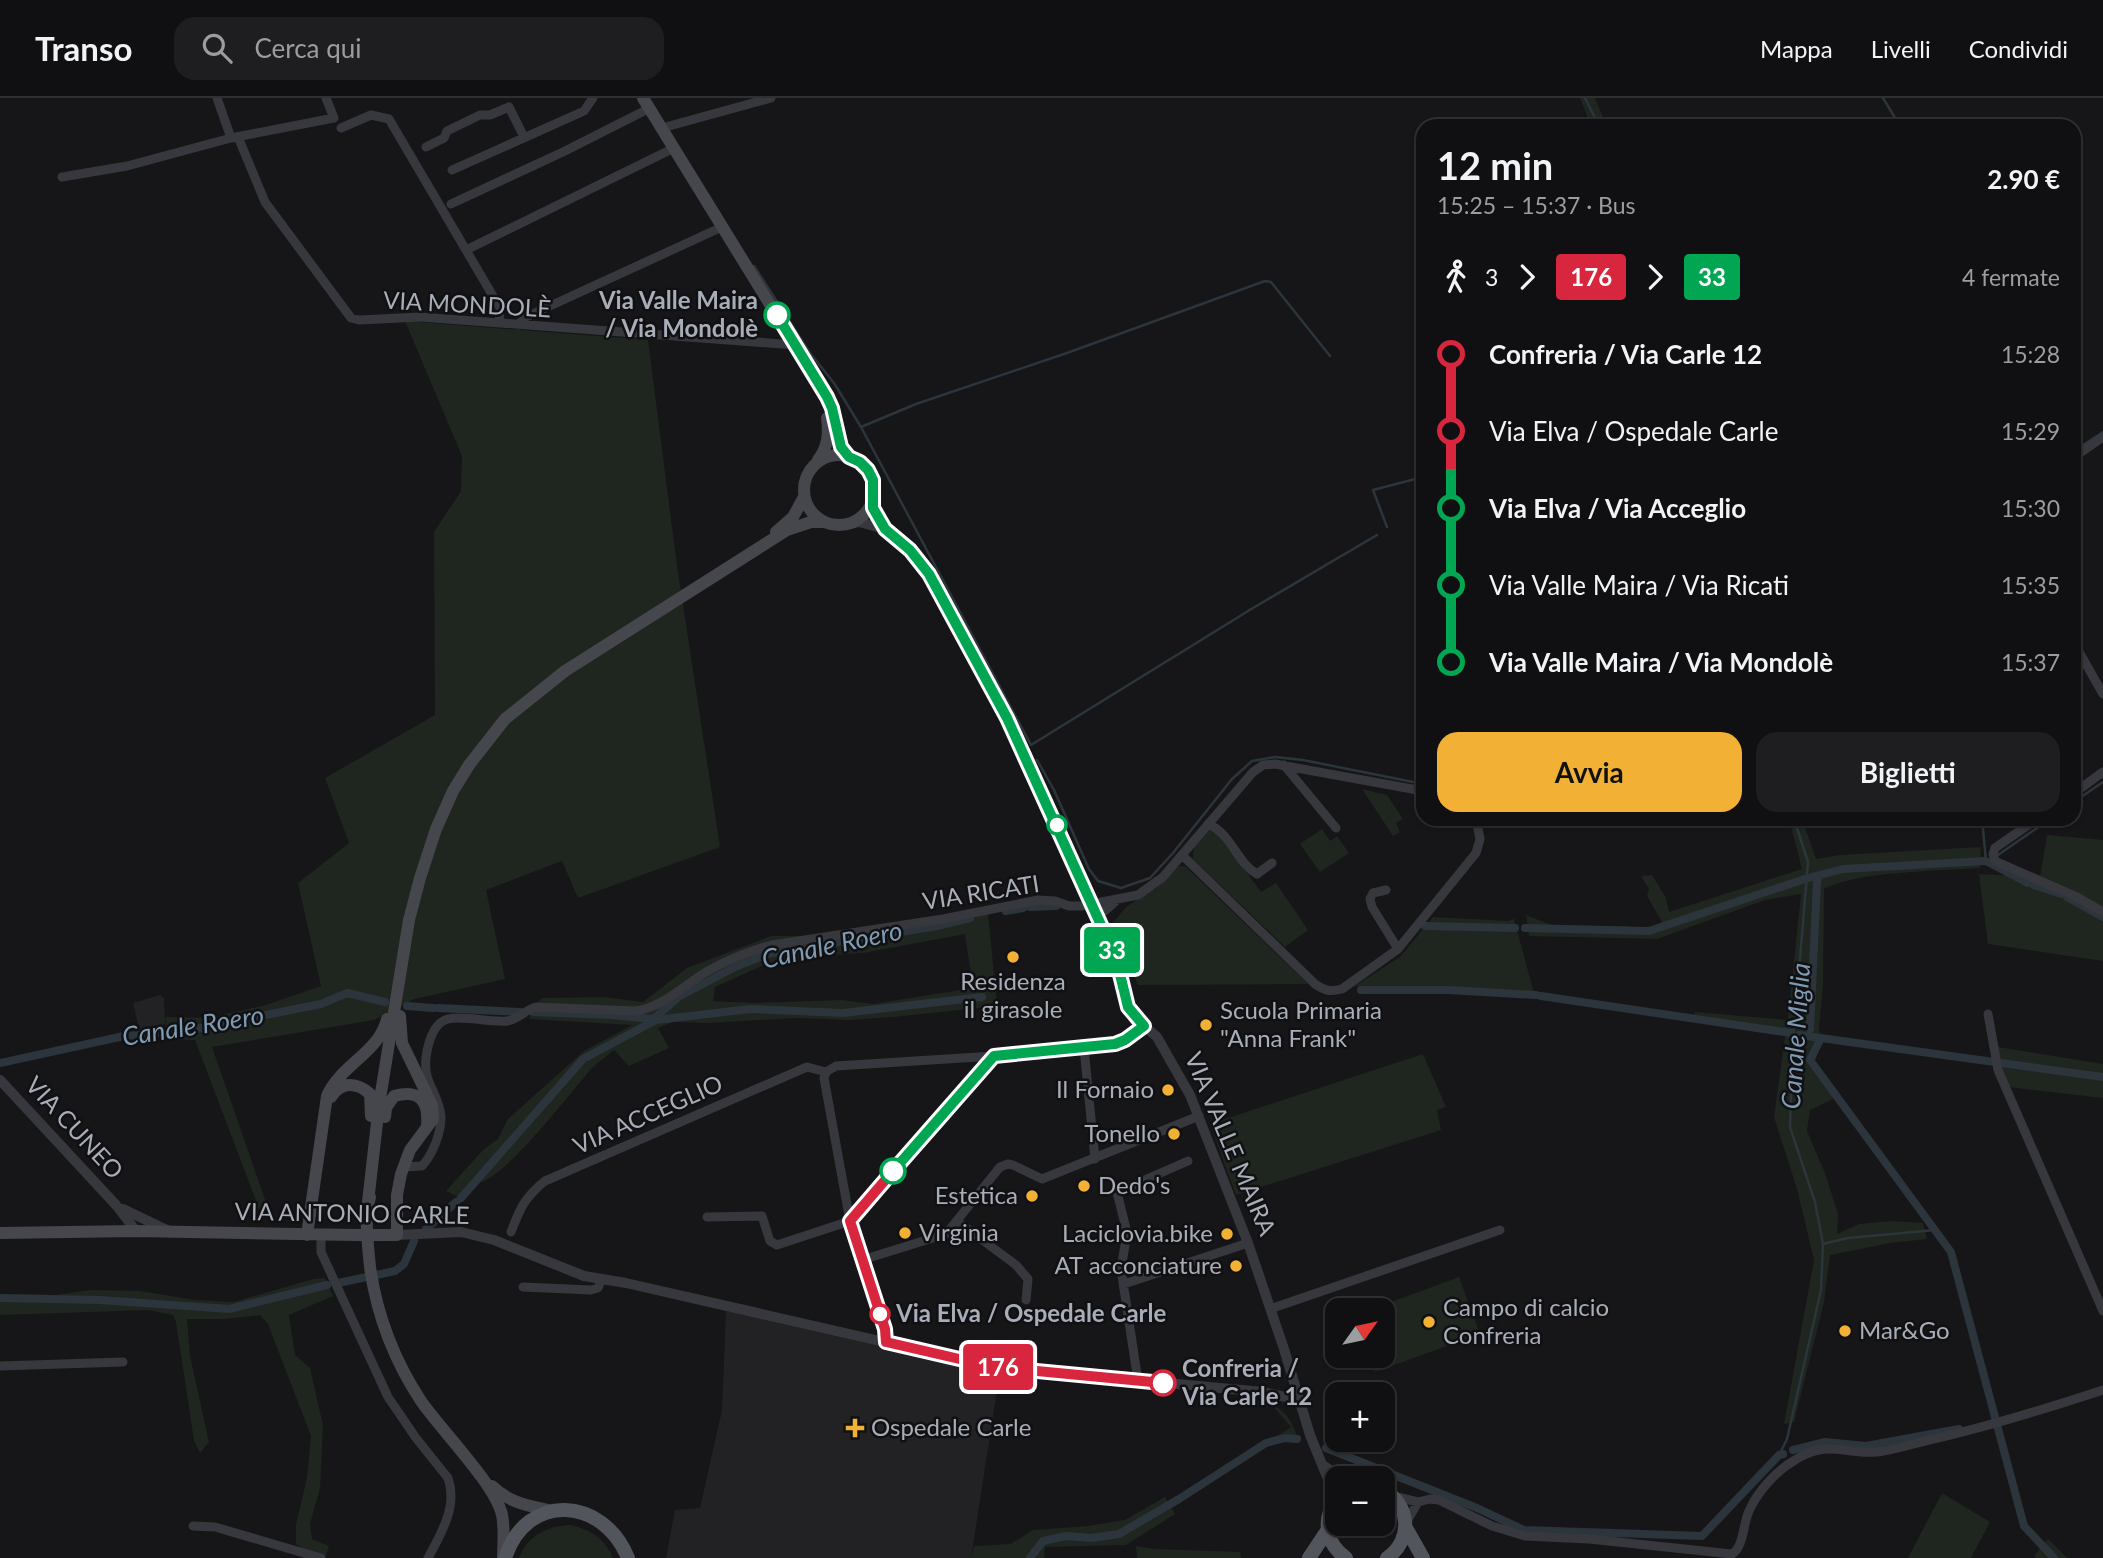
<!DOCTYPE html>
<html lang="it">
<head>
<meta charset="utf-8">
<style>
  :root { --surface:#101012; --page:#1e1e20; --text:#f1f3f6; --muted:#9c9d9f; --line:#303032; --accent:#f2b134 }
  body { margin:0; font-family:Lato,sans-serif; background:var(--page); color:var(--text); height:100vh; display:flex; flex-direction:column; font-size:26px; white-space:nowrap }
  * { box-sizing:border-box; margin:0 }
  p { font-size:23px; color:var(--muted) }
  .icon { flex:none; width:38px; height:38px; fill:none; stroke:currentColor; stroke-width:2; stroke-linecap:round; stroke-linejoin:round }
  .map { position:relative; flex:1; overflow:hidden }
  .drawer { position:absolute; left:1416px; top:21px; width:665px; height:707px; display:flex; flex-direction:column; background:var(--surface); border-radius:21px; box-shadow:0 2px 5px #0004,0 0 0 2px var(--line) }
  .drawer>* { flex:none }
  .badge { padding:0 14px; border-radius:5px; font-size:24px; line-height:46px }
  .needle { width:46px; rotate:57deg }
  .buttons { position:absolute; left:1325px; top:1200px; display:grid; gap:14px }
  .buttons a { display:grid; place-items:center; width:70px; height:70px; border-radius:14px; background:var(--surface); box-shadow:0 2px 5px #0004,0 0 0 2px var(--line); font-size:35px }
  .map>.badge { position:absolute; translate:-50% -50%; box-shadow:0 0 0 4px #fff }
  .legs { display:flex; align-items:center; gap:10px; height:77px; padding:0 21px; font-size:23px }
  .legs p { margin-inline-start:auto }
  .summary { display:flex; align-items:center; justify-content:space-between; height:119px; padding:0 21px }
  h1 { font-size:38px; font-weight:700; line-height:52px }
  .primary-button { display:flex; gap:14px; margin-top:auto; padding:14px 21px }
  .primary-button a { flex:1; height:80px; border-radius:21px; background:var(--accent); color:#111; font-size:28px; font-weight:700; line-height:80px; text-align:center }
  .primary-button a+a { background:var(--page); color:var(--text) }
  ul { padding:0 21px; list-style:none }
  li { display:flex; align-items:center; gap:24px; height:77px; font-size:26px }
  li i { display:grid; place-items:center; width:10px; height:100%; margin:0 9px; background:currentColor }
  li i::after { content:''; width:18px; height:18px; margin:-9px; border:5px solid; border-radius:50%; background:var(--surface) }
  li p { margin-inline-start:auto }
  li:first-child i { background:linear-gradient(#0000 50%,currentColor 0) }
  li:last-child i { background:linear-gradient(currentColor 50%,#0000 0) }
  header { display:flex; align-items:center; gap:42px; box-sizing:border-box; height:98px; padding:0 35px; background:var(--surface); border-bottom:2px solid var(--line) }
  header strong { font-size:33px }
  nav { display:flex; gap:38px; margin-inline-start:auto; font-size:24px }
  .search { width:490px; height:63px; background:var(--page); display:flex; align-items:center; gap:18px; box-sizing:border-box; padding:0 24px; border-radius:21px; color:var(--muted); font-size:26px }
  .map>svg:first-child { display:block }
  .built { fill:#222225 }
  .green { fill:#1e261f; fill-rule:evenodd }
  .lines { fill:none; stroke-linecap:round; stroke-linejoin:round }
  .stream { stroke:#2c353c; stroke-width:2.5 }
  .canal { stroke:#2c353c; stroke-width:8 }
  .minor { stroke:#37383d; stroke-width:9 }
  .tertiary { stroke:#37383d; stroke-width:10 }
  .secondary { stroke:#45474d; stroke-width:12 }
  .primary { stroke:#53555c; stroke-width:14 }
  .secondary-bridge { stroke:#45474d; stroke-width:12 }
  .line-1-casing { stroke:#fff; stroke-width:16 }
  .line-2-casing { stroke:#fff; stroke-width:16 }
  .line-1 { stroke:#d7263d; stroke-width:10 }
  .line-2 { stroke:#00a651; stroke-width:10 }
  .stop-2-dot { fill:#fff; stroke:#00a651; stroke-width:3.5 }
  .poi-dot { fill:#f2b134; stroke:#111113; stroke-width:2.5 }
  .stop-1-dot { fill:#fff; stroke:#d7263d; stroke-width:3.5 }
  .labels { text-anchor:middle; stroke-width:5; stroke-linejoin:round; paint-order:stroke }
  .stop-label { font-size:24px; font-weight:bold; fill:#a8adb8; stroke:#111113; text-anchor:start }
  .street-label { font-size:24px; fill:#a8adb8; stroke:#111113 }
  .poi-label { font-size:24px; fill:#a8adb8; stroke:#111113; text-anchor:start }
  .water-label { font-size:26px; font-style:italic; fill:#7f9bb3; stroke:#111113 }
</style>
</head>
<body>
<header>
<strong>Transo</strong>
<div class="search"><svg class="icon" aria-label="search" viewBox="0 0 24 24"><circle cx="10" cy="10" r="6"/><path d="M15 15l6 6"/></svg>Cerca qui</div>
<nav><a>Mappa</a><a>Livelli</a><a>Condividi</a></nav>
</header>
<div class="map">
<svg width="2103" height="1460" viewBox="0 0 2103 1460">
  <rect width="100%" height="100%" fill="#161618"/>
  <path class="built" d="M 160,897 L 164,900 L 165,925 L 157,935 L 140,935 L 133,905 Z
    M 726,1213 L 902,1253 L 999,1279 L 971,1460 L 666,1460 L 675,1412 L 700,1410 L 722,1312 Z"/>
  <path class="green" d="M 1580,0 L 1595,0 L 1607,28 L 1591,28 Z
    M 405,223 L 648,242 L 677,468 L 720,749 L 578,800 L 562,763 L 486,792 L 505,881 L 414,901 L 374,922 L 212,949 L 269,1113 L 260,1113 L 195,942 L 164,941 L 166,919 L 208,920 L 266,907 L 321,888 L 298,785 L 349,745 L 325,680 L 435,617 L 434,434 L 461,393 L 462,358 Z
    M 1362,691 L 1387,697 L 1403,721 L 1396,725 L 1400,734 L 1393,738 Z
    M 1789,721 L 1802,721 L 1816,761 L 1840,757 L 1981,749 L 1980,770 C 1940,773 1857,773 1824,791 L 1823,887 L 1819,930 L 1822,943 L 1815,963 L 1841,997 L 1810,1012 L 1807,1033 L 1825,1075 L 1838,1116 L 1837,1136 L 1859,1126 L 1893,1123 L 1923,1125 L 1927,1141 L 1890,1145 L 1830,1157 L 1824,1204 L 1794,1324 L 1784,1326 L 1814,1162 L 1797,1091 L 1774,1019 L 1785,938 L 1692,924 L 1695,914 L 1788,922 L 1801,796 L 1765,802 L 1657,841 L 1529,838 L 1526,817 L 1554,828 L 1624,828 L 1650,831 L 1662,824 L 1647,798 L 1649,791 L 1641,778 L 1652,777 L 1666,800 L 1669,814 L 1802,771 Z
    M 1210,731 L 1217,733 L 1261,794 L 1276,785 L 1308,832 L 1285,849 L 1193,761 L 1194,749 Z
    M 1322,731 L 1330,743 L 1337,738 L 1349,755 L 1320,774 L 1300,746 Z
    M 2047,737 L 2103,742 L 2103,863 L 1988,846 L 1979,776 L 2040,779 Z
    M 1179,768 L 1186,769 L 1308,886 L 1138,887 L 1111,827 L 1127,808 L 1156,790 Z
    M 988,815 L 997,908 L 893,919 L 848,922 L 797,920 L 708,925 L 673,924 L 658,930 L 669,950 L 629,968 L 614,952 C 608,957 600,963 593,969 C 572,992 504,1083 477,1085 L 464,1102 L 446,1093 L 483,1052 L 498,1041 L 508,1021 L 584,953 L 632,927 L 529,921 L 541,900 L 604,899 L 643,904 L 687,870 L 771,838 L 813,838 ZM 965,836 L 973,889 L 967,891 L 873,906 L 842,902 L 756,905 L 713,903 L 715,889 L 764,867 L 815,858 L 863,855 Z
    M 1433,819 L 1508,823 L 1514,821 L 1534,895 L 1355,888 L 1400,859 Z
    M 1998,949 L 2103,966 L 2103,1000 L 2008,989 L 2001,973 Z
    M 1423,956 L 1446,1009 L 1437,1012 L 1441,1032 L 1236,1097 L 1210,1026 Z
    M 1459,1179 L 1480,1236 L 1375,1274 L 1369,1258 L 1382,1258 L 1382,1213 L 1367,1213 Z
    M 325,1180 L 333,1198 L 289,1217 L 295,1257 L 310,1270 L 323,1327 L 320,1390 L 310,1426 L 312,1441 L 329,1448 L 325,1460 L 316,1460 L 296,1446 L 296,1426 L 307,1380 L 311,1338 L 268,1226 L 260,1217 L 225,1221 L 187,1221 L 190,1258 L 209,1344 L 200,1355 L 194,1343 L 176,1224 L 173,1217 L 149,1212 L 0,1217 L 0,1196 L 55,1197 L 91,1192 L 140,1193 L 195,1202 L 234,1204 L 313,1181 Z
    M 1256,1303 C 1279,1305 1290,1317 1297,1338 L 1277,1338 L 1291,1329 L 1271,1306 L 1267,1309 L 1259,1308 Z
    M 1942,1395 L 1990,1424 L 1971,1460 L 1908,1460 Z
    M 1165,1399 L 1175,1416 L 1126,1447 L 1045,1449 L 1044,1460 L 971,1460 L 974,1448 L 1011,1446 L 1033,1432 L 1088,1428 L 1125,1422 Z
    M 571,1427 C 590,1432 605,1440 613,1460 L 519,1460 C 528,1437 547,1428 571,1427 Z
    M 2048,1441 L 2067,1460 L 2036,1460 L 2034,1458 Z
    M 1136,1448 L 1154,1451 L 1240,1454 L 1241,1460 L 1137,1460 Z"/>
  <g class="lines">
    <path class="stream" d="M 1585,0 L 1599,28
      M 1883,0 L 1900,28
      M 754,168 L 810,255 L 834,285 L 861,329 L 1031,647 L 1253,510 L 1377,437
      M 861,329 L 916,306 L 1067,255 L 1265,183 L 1271,184 L 1330,258
      M 2074,353 L 2103,334
      M 1387,429 L 1373,392 L 1423,379
      M 1037,662 L 1054,692 L 1089,771 L 1098,783 L 1121,790 L 1150,780 L 1173,755 L 1232,681 L 1252,663 L 1275,659 L 1303,662 L 1423,686
      M 2074,704 L 2103,684
      M 1982,721 L 1986,763
      M 1998,757 L 2050,721
      M 1823,1146 L 1848,1140 L 1935,1132
      M 1779,1357 L 1787,1341 L 1821,1192 L 1823,1146 L 1815,1104 L 1790,1029 L 1793,945 L 1808,764 L 1794,721"/>
    <path class="canal" d="M 2034,787 L 2061,796
      M 2067,799 L 2103,819
      M 1030,809 L 1056,808
      M 1006,813 L 1023,810
      M 1425,828 L 1515,830
      M 1525,830 L 1649,833 L 1808,780 L 1843,771 L 1986,763 L 2028,785
      M 1361,892 L 1448,892 L 1536,897
      M 1541,898 L 1791,935
      M 407,908 L 433,910
      M 438,910 L 520,914
      M 533,914 L 612,917 L 653,921 L 680,898 L 735,869 L 767,856 L 937,828 L 970,820
      M 1810,931 L 1817,783 L 1820,777
      M 1799,937 L 2103,979
      M 1821,940 L 1810,962 L 1951,1154 L 2024,1428 L 2054,1460
      M 0,965 L 124,938 L 180,934 L 321,906 L 347,895 L 385,904
      M 461,1100 L 583,961 L 656,922 L 750,911 L 843,915 L 982,899
      M 426,1131 L 456,1104
      M 338,1185 L 395,1173 L 404,1166 L 414,1143
      M 0,1200 L 100,1202 L 229,1211 L 327,1187
      M 1326,1350 L 1477,1410 L 1524,1432 L 1702,1438 L 1779,1357 L 1783,1356
      M 1793,1352 L 1825,1344 L 1866,1348 L 1959,1331
      M 1030,1460 L 1043,1443 L 1066,1438 L 1091,1440 L 1119,1436 L 1179,1401 L 1266,1345 L 1285,1340 L 1297,1341"/>
    <path class="minor" d="M 217,0 L 231,40 L 334,20 L 326,0
      M 341,30 L 371,17 L 389,21 L 500,210 L 499,225
      M 662,30 L 771,0
      M 238,39 L 265,104 L 351,220 L 359,222 L 420,219 L 796,247
      M 426,49 L 444,40 L 447,33 L 480,17 L 490,17 L 509,9 L 524,39
      M 452,72 L 584,13 L 593,0
      M 62,79 L 127,68 L 231,40
      M 451,106 L 565,53 L 650,10
      M 466,152 L 674,50
      M 518,227 L 526,219 L 722,129
      M 2074,359 L 2103,339
      M 2074,545 L 2103,596
      M 1284,667 L 1336,730
      M 2074,695 L 2103,674
      M 2037,721 L 1995,750 L 1993,756 L 1995,763 L 2075,798 L 2103,814
      M 1208,726 C 1232,736 1236,764 1257,776 L 1272,765
      M 1182,757 L 1315,886 C 1325,893 1330,894 1342,891 L 1398,851 L 1476,755 L 1480,741 L 1476,721
      M 1386,792 L 1373,795 L 1370,801 L 1372,809 L 1398,851
      M 1096,816 L 1106,812 L 1116,803
      M 1988,916 L 1998,972 L 2103,1213
      M 1084,950 L 1095,1061
      M 404,1069 L 422,1068 C 433,1056 441,1035 441,1019 C 440,1003 431,992 427,978 C 423,962 429,926 448,921 C 464,917 489,925 507,923 C 519,921 525,912 536,909 L 635,913 C 662,910 683,888 706,874 C 727,862 749,853 772,847 L 943,821 L 1038,802 L 1055,803 L 1069,808 L 1081,808 L 1138,797 L 1163,779 L 1253,674 L 1263,667 L 1275,666 L 1423,693
      M 707,1119 L 762,1118 L 770,1143 L 777,1147 L 850,1123 L 994,958
      M 957,1123 L 1016,1167 L 1028,1181 L 1026,1202
      M 511,1134 C 520,1110 525,1099 545,1083 L 807,969 L 826,974
      M 321,1137 L 321,1154 L 388,1299 L 416,1340 L 448,1380 C 458,1408 441,1436 428,1460
      M 862,1162 L 946,1136 L 1000,1069 L 1008,1066 L 1013,1067 L 1042,1081 L 1199,1018
      M 1124,1186 L 1248,1145
      M 523,1189 L 591,1192 L 598,1190 L 602,1181
      M 1270,1211 L 1500,1132
      M 886,1244 L 885,1231 L 850,1123 L 824,980 L 826,974 L 836,968 L 994,958 L 1115,946 L 1125,942 L 1144,928
      M 0,1268 L 123,1264
      M 1138,1283 L 1121,1171 L 1127,1135 L 1117,1094 L 1188,1063
      M 1393,1398 L 1418,1404 L 1430,1401 L 1439,1402 L 1492,1428 L 1525,1438 L 1589,1441 L 1732,1456
      M 1406,1425 L 1418,1404
      M 193,1428 L 215,1429 L 321,1460
      M 1732,1456 C 1744,1449 1743,1425 1749,1413 C 1758,1393 1776,1373 1795,1362 C 1829,1341 1844,1357 1877,1354 C 1895,1352 1912,1346 1929,1342 C 1988,1329 2045,1311 2103,1292"/>
    <path class="tertiary" d="M 872,405 L 885,431 L 910,452 L 929,476 L 1007,620 L 1116,861 L 1128,909 L 1141,925 L 1157,939 L 1190,997 L 1248,1145 L 1284,1251 L 1310,1337 L 1330,1386 L 1331,1408
      M 848,426 L 859,424 L 885,431
      M 0,982 L 116,1107 L 136,1133
      M 123,1111 L 169,1133
      M 397,1137 L 461,1134 L 494,1142 L 584,1178 L 626,1185 L 994,1269 L 1263,1294 L 1299,1302
      M 1324,1368 L 1344,1381"/>
    <path class="secondary" d="M 643,0 L 827,299 C 837,319 833,341 849,359
      M804 392a35 35 0 1 1 70 0a35 35 0 1 1-70 0Z
      M 818,362 C 828,349 829,336 827,320
      M 776,434 L 793,419 L 804,399
      M 331,999 C 341,983 357,984 370,996 L 371,1018
      M 385,1019 L 386,1010 L 394,998 C 420,991 429,1003 427,1028
      M 370,1099 C 364,1120 368,1147 370,1169 C 377,1218 394,1262 421,1303 C 441,1332 495,1386 502,1417 C 505,1431 503,1446 503,1460
      M 368,1104 L 379,1007 L 409,822 L 420,780 L 436,731 L 453,693 L 469,667 L 505,621 L 565,573 L 787,432 L 811,424 L 824,424
      M 0,1135 L 136,1133 L 356,1137
      M 307,1137 L 327,998 C 340,967 379,955 387,921
      M 380,1137 L 397,1137 L 397,1097 L 401,1076 L 410,1052 L 433,1021 L 432,1007 L 402,945 L 400,918
      M 492,1388 C 509,1405 530,1408 552,1413"/>
    <path class="primary" d="M 1382,1391 C 1411,1406 1413,1442 1387,1460
      M 1337,1400 C 1322,1421 1325,1445 1346,1460
      M 1406,1430 L 1423,1460
      M 505,1460 C 526,1394 603,1398 628,1460
      M 1309,1460 L 1327,1433"/>
    <path class="secondary-bridge" d="M 356,1137 L 380,1137"/>
  </g>
  <g class="lines">
    <defs>
      <path id="line-1" d="M 893,1073 L 850,1123 L 885,1231 L 886,1244 L 994,1269 L 1163,1285"/>
      <path id="line-2" d="M 777,217 L 827,299 L 832,310 L 841,349 L 849,359 L 860,364 L 868,372 L 873,382 L 873,410 L 885,431 L 910,452 L 929,476 L 1007,620 L 1116,860 L 1128,909 L 1144,928 L 1125,942 L 1115,946 L 994,958 L 893,1073"/>
    </defs>
    <use href="#line-1" class="line-1-casing"/>
    <use href="#line-2" class="line-2-casing"/>
    <use href="#line-1" class="line-1"/>
    <use href="#line-2" class="line-2"/>
  </g>
  <g class="stop-2-dot">
    <circle cx="777" cy="217" r="12"/>
    <circle cx="1057" cy="727" r="9"/>
    <circle cx="893" cy="1073" r="12"/>
  </g>
  <g class="poi-dot">
    <circle cx="1013" cy="859" r="7"/>
    <circle cx="1206" cy="927" r="7"/>
    <circle cx="1168" cy="992" r="7"/>
    <circle cx="1174" cy="1036" r="7"/>
    <circle cx="1084" cy="1088" r="7"/>
    <circle cx="1032" cy="1098" r="7"/>
    <circle cx="905" cy="1135" r="7"/>
    <circle cx="1227" cy="1136" r="7"/>
    <circle cx="1236" cy="1168" r="7"/>
    <circle cx="1429" cy="1224" r="7"/>
    <circle cx="1845" cy="1233" r="7"/>
    <path d="M851.5 1319.5h7v7h7v7h-7v7h-7v-7h-7v-7h7z"/>
  </g>
  <g class="stop-1-dot">
    <circle cx="880" cy="1216" r="9"/>
    <circle cx="1163" cy="1285" r="12"/>
  </g>
  <g class="labels">
    <g class="stop-label">
      <text x="758" y="211" text-anchor="end">Via Valle Maira<tspan x="758" dy="28">/ Via Mondolè</tspan></text>
      <text x="896" y="1224">Via Elva / Ospedale Carle</text>
      <text x="1182" y="1279">Confreria /<tspan x="1182" dy="28">Via Carle 12</tspan></text>
    </g>
    <g class="street-label">
      <text transform="translate(467 207) rotate(3)" y="8">VIA MONDOLÈ</text>
      <text transform="translate(981 795) rotate(-9)" y="8">VIA RICATI</text>
      <text transform="translate(648 1017) rotate(-24)" y="8">VIA ACCEGLIO</text>
      <text transform="translate(74 1030) rotate(47)" y="8">VIA CUNEO</text>
      <text transform="translate(1230 1046) rotate(67)" y="8">VIA VALLE MAIRA</text>
      <text transform="translate(352 1116) rotate(1)" y="8">VIA ANTONIO CARLE</text>
    </g>
    <g class="poi-label">
      <text x="1013" y="892" text-anchor="middle">Residenza<tspan x="1013" dy="28">il girasole</tspan></text>
      <text x="1220" y="921">Scuola Primaria<tspan x="1220" dy="28">"Anna Frank"</tspan></text>
      <text x="1154" y="1000" text-anchor="end">Il Fornaio</text>
      <text x="1160" y="1044" text-anchor="end">Tonello</text>
      <text x="1098" y="1096">Dedo's</text>
      <text x="1018" y="1106" text-anchor="end">Estetica</text>
      <text x="919" y="1143">Virginia</text>
      <text x="1213" y="1144" text-anchor="end">Laciclovia.bike</text>
      <text x="1222" y="1176" text-anchor="end">AT acconciature</text>
      <text x="1443" y="1218">Campo di calcio<tspan x="1443" dy="28">Confreria</tspan></text>
      <text x="1859" y="1241">Mar&amp;Go</text>
      <text x="871" y="1338">Ospedale Carle</text>
    </g>
    <g class="water-label">
      <text transform="translate(832 847) rotate(-12)" y="9">Canale Roero</text>
      <text transform="translate(193 928) rotate(-9)" y="9">Canale Roero</text>
      <text transform="translate(1796 938) rotate(-86)" y="9">Canale Miglia</text>
    </g>
  </g>
</svg>
<div class="buttons">
<a><svg class="needle" viewBox="-14 -14 28 28"><path d="M0-13l5 13h-10z" fill="#e53935"/><path d="M0 13l5-13h-10z" fill="#9c9d9f"/></svg></a>
<a>+</a>
<a>−</a>
</div>
<b class="badge" style="left:998px;top:1269px;background:#d7263d;color:#fff">176</b>
<b class="badge" style="left:1112px;top:852px;background:#00a651;color:#fff">33</b>
<section class="drawer">
<div class="summary"><div><h1>12 min</h1><p>15:25 – 15:37 · Bus</p></div><b>2.90 €</b></div>
<div class="legs"><svg class="icon" aria-label="walk" viewBox="0 0 24 24"><circle cx="13" cy="4" r="2"/><path d="M13 8l-2 6 4 7M11 14l-3 7M7 12l3-4h3l4 4"/></svg>3<svg class="icon" aria-label="forward" viewBox="0 0 24 24"><path d="M9 5l7 7-7 7"/></svg><b class="badge" style="background:#d7263d;color:#fff">176</b><svg class="icon" aria-label="forward" viewBox="0 0 24 24"><path d="M9 5l7 7-7 7"/></svg><b class="badge" style="background:#00a651;color:#fff">33</b><p>4 fermate</p></div>
<ul>
<li><i style="color:#d7263d"></i><b>Confreria / Via Carle 12</b><p>15:28</p></li>
<li><i style="color:#d7263d"></i><span>Via Elva / Ospedale Carle</span><p>15:29</p></li>
<li><i style="color:#00a651"></i><b>Via Elva / Via Acceglio</b><p>15:30</p></li>
<li><i style="color:#00a651"></i><span>Via Valle Maira / Via Ricati</span><p>15:35</p></li>
<li><i style="color:#00a651"></i><b>Via Valle Maira / Via Mondolè</b><p>15:37</p></li>
</ul>
<div class="primary-button"><a>Avvia</a><a>Biglietti</a></div>
</section>
</div>
</body>
</html>
